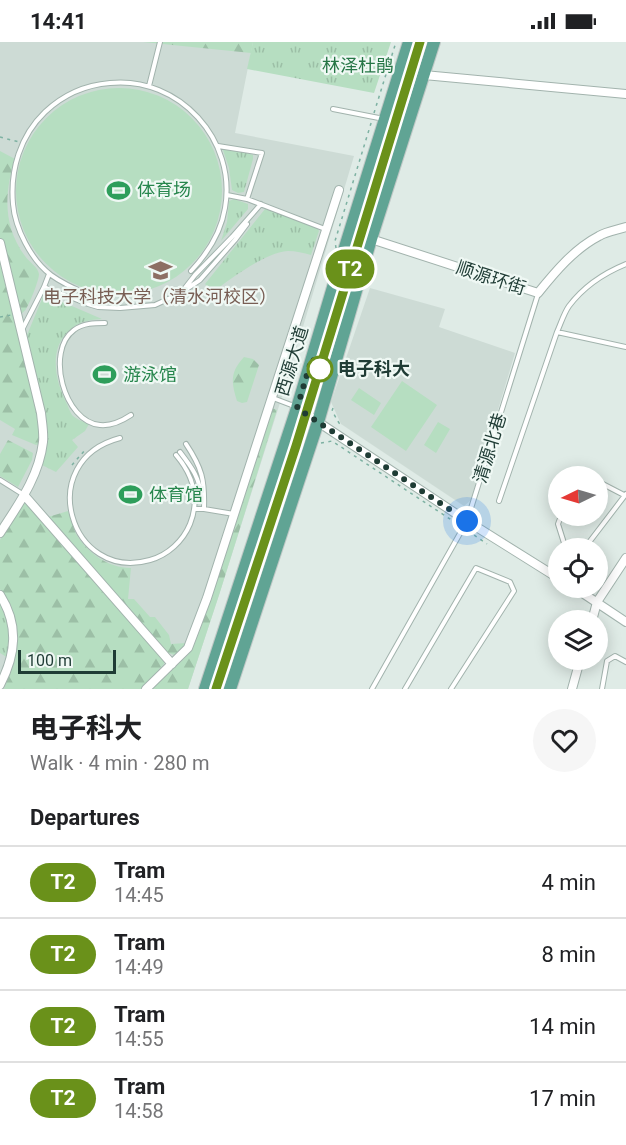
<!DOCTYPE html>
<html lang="en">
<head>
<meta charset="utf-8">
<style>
  :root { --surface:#fff; --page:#f6f6f6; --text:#202124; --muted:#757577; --line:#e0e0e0 }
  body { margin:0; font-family:Roboto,"Noto Sans SC",sans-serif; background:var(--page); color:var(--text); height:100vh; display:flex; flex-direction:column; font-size:22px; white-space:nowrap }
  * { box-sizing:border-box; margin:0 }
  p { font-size:20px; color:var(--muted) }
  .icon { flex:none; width:33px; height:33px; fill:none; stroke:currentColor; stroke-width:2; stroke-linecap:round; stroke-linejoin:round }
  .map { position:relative; height:647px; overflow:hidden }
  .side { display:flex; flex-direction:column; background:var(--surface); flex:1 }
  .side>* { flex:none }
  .badge { padding:0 12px; border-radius:20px; font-size:21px; line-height:39px }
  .needle { width:39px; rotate:265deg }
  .fabs { position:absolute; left:548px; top:424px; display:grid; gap:12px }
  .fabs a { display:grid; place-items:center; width:60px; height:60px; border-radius:50%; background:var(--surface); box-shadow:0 3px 15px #0003; font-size:30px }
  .scale { position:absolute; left:18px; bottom:15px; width:98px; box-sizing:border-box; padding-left:6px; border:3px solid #1f3c35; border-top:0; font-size:16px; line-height:21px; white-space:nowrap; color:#1f3c35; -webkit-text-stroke:4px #eff8f4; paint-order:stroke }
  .you { position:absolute; width:30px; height:30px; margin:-15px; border:4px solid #fff; border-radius:50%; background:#1a73e8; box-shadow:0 0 0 9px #1a73e833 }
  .map>.badge { position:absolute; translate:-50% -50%; box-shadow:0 0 0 3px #fff }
  h2 { padding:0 30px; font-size:22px; line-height:54px }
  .round { display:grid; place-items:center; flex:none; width:63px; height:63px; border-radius:32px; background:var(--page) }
  .headline { display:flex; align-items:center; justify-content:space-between; height:102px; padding:0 30px }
  h1 { font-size:28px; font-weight:700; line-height:45px }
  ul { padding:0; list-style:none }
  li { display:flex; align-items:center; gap:18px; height:72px; padding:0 30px; border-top:2px solid var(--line) }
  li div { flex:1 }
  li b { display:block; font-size:22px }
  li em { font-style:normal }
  li .badge { min-width:66px; font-weight:700; text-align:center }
  .status { display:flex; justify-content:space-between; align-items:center; height:42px; padding:0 30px; background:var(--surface); direction:ltr }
  .status svg { height:16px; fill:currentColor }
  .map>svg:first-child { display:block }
  .built { fill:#cddbd5 }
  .grass { fill:url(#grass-tufts) }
  .forest { fill:url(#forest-firs) }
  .pitch { fill:#b6dec1 }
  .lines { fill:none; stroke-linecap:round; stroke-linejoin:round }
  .service-casing { stroke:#a2b3ad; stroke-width:6 }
  .minor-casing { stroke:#a2b3ad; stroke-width:10 }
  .primary-casing { stroke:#c0c8c6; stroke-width:14 }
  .path { stroke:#7db1a2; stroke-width:1.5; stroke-dasharray:3 4.5; stroke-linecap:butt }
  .service { stroke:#fff; stroke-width:4 }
  .minor { stroke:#fff; stroke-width:8 }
  .primary { stroke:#60a494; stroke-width:12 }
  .tram { stroke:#597870; stroke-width:1.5 }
  .line-casing { stroke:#fff; stroke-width:14 }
  .line { stroke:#6a911a; stroke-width:9 }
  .walk { stroke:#1f3c35; stroke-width:6; stroke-dasharray:0 10.8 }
  .stop-dot { fill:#fff; stroke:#6a911a; stroke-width:3 }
  .labels { text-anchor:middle; stroke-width:4.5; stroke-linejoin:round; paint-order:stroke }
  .park-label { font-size:18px; fill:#267646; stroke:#eff8f4 }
  .leisure-label { font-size:18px; fill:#27864d; stroke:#eff8f4; text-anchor:start }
  .street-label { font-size:18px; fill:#1f3c35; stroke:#eff8f4 }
  .education-label { font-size:18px; fill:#785e54; stroke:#eff8f4 }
  .stop-label { font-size:18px; font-weight:bold; fill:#1f3c35; stroke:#eff8f4; text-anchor:start }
</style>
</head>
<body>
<div class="status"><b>14:41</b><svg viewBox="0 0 49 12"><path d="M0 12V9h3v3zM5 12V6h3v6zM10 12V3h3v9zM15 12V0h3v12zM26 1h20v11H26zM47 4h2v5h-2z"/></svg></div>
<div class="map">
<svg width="626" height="647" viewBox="0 0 626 647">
  <defs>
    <pattern id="grass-tufts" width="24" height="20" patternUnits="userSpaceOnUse" patternTransform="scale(1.5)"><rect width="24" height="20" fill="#b6dec1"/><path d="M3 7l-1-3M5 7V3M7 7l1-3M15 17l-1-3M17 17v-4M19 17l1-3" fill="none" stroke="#9cbfa6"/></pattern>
    <pattern id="forest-firs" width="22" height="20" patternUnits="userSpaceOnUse" patternTransform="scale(1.5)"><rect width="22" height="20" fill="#b6dec1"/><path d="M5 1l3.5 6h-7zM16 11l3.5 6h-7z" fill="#9cbfa6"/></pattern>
  </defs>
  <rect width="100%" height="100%" fill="#dfebe6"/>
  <path class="built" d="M 0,0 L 253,0 L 235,91 L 354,114 L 285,345 L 220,550 L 188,647 L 0,647 Z
    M 370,246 L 445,267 L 439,285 L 515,311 L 471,458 L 464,464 L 341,382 L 331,360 Z"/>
  <path class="grass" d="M 253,0 L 391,0 L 374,51 L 247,27 Z
    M 226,103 L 253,113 L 253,117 L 244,150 L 238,151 L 232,148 L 229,126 L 222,105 Z
    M 234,157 L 248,162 L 248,167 L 221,199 L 227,180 L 229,159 Z
    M 265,167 L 316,184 L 319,189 L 311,213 C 304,211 295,209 288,209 C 266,210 230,237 213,250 L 205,242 Z
    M 44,252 L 102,277 C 90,278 80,279 71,287 C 48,305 55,338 66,360 C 68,364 70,370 72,373 C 76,377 83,380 89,382 L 85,389 L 72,398 L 78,405 L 56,430 L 42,423 L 46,406 L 48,390 L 27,293 Z
    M 0,560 C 9,579 10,596 8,616 L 0,611 Z"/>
  <path class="forest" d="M 143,0 L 253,0 L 251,11 Z
    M 0,109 L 15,117 C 4,151 3,184 25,214 C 29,220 38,225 39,232 C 39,238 30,261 26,267 C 26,268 21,272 20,273 L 0,195 Z
    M 0,221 L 37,371 L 40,393 L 39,402 L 36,403 L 12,393 L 15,387 L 0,378 Z
    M 244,315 L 253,317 L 259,323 L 247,360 L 242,361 L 237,359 C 231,340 230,330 244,315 Z
    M 272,366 L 277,368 L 220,550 L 188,647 L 152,647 L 188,613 L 194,603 L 201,585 Z
    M 8,398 L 33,411 L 32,418 L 18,445 L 0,434 L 0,412 Z
    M 23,461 L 27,461 L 164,617 L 164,622 L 141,647 L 4,647 L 14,620 L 17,590 L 11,564 L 0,547 L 0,498 Z
    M 68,469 C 71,477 73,485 76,492 C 88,511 108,526 131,526 L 128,557 L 134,557 L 150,575 L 155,575 L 169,593 L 171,602 L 186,601 L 179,610 L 174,613 L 166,610 L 48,475 Z"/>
  <path class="pitch" d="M16 149a103 103 0 1 1 206 0a103 103 0 1 1-206 0Z
    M 402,339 L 437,363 L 406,409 L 371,385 Z
    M 359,346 L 381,361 L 374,373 L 351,358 Z
    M 438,380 L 450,387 L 436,411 L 424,403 Z"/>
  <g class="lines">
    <defs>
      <path id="service" d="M 149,44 L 160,0
        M 333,67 L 384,77
        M 218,104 L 262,111 L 247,157
        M 227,153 L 247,157 L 325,187
        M 44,245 L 88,262 L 98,265 L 120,266 L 155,263 L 181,251 L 195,233 L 232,195 L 261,162
        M 185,248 L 200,238 L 235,198 L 247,182
        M 87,252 C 75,247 62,241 51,233 C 31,218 15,186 13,162 C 10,128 20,94 45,70 C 63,53 85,43 110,41 C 179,34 237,98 225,166 C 221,191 208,211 191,229
        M 105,281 C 95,281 83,281 74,288 C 45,309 64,380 100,383 C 110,384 122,379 131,373
        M 22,288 L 44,245 L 49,232
        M 557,290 L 626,305
        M 273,356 L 294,364
        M 120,396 C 33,419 70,541 150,518 C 168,513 183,499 190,482 C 200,457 193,433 176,413
        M 186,402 C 202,426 205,438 204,467
        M 180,410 C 193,427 199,435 202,457
        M 0,438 L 24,453
        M 597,439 L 624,453
        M 499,459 L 557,290 C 561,281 564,271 569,264 C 584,244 604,231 626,222
        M 194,467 L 204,467 L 234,472
        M 561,474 L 558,482 L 564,501 L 571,507
        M 584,507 L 626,452
        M 372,647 L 467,479 L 538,252
        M 405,647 L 476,526 L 510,540 L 514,549 L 451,647
        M 602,647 L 607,619 L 615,614 L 626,620"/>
      <path id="minor" d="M 424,33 L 626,52
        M 371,197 L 538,251 C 555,230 574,207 599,194 C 607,189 617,188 626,185
        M 0,201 L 41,371 C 42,381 44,391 43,400 C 39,435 18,463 0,491
        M 297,366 L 467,479 L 558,536
        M 24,453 L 172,622
        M 575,546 L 626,580
        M 0,553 C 19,583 16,612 0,643
        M 592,579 L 597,560 L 626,516
        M 146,647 L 188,606 L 207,556 L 339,148
        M 572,647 L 580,618"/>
      <path id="primary" d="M 205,647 L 297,366 L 342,215 L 409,0
        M 230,647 L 318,380 L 371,197 L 434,0"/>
    </defs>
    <use href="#service" class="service-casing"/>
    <use href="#minor" class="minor-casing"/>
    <use href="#primary" class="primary-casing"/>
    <path class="path" d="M 374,71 L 396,0
      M 0,95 L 19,100
      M 336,206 L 335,199 L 372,78
      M 0,275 L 11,273
      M 333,366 L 332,369 L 339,381 L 343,384
      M 321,401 L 332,399 L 459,483
      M 72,423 L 85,408
      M 468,489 L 487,502"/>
    <use href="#service" class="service"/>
    <use href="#minor" class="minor"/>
    <use href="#primary" class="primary"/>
    <path class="tram" d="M 216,647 L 310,359 L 420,0"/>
  </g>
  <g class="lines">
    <defs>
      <path id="line" d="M 216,647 L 296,404 L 420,0"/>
    </defs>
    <use href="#line" class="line-casing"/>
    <use href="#line" class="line"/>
    <path class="walk" d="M 320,327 L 312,316 L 297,366 L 467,479"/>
  </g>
  <defs>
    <symbol id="stadium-bare" viewBox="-9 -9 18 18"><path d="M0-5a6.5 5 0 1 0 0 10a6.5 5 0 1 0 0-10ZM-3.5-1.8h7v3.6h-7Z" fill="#2e9e5b" stroke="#eff8f4" stroke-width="2.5" paint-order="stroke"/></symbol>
    <symbol id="university-bare" viewBox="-9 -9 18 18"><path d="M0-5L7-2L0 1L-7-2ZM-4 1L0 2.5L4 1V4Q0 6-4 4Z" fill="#8d6e63" stroke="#eff8f4" stroke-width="2.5" paint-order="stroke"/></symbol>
  </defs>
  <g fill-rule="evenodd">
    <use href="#stadium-bare" x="102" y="132" width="33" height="33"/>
    <use href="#university-bare" x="144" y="212" width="33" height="33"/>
    <use href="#stadium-bare" x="88" y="316" width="33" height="33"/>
    <use href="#stadium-bare" x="114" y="436" width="33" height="33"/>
  </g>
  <circle class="stop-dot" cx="320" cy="327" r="12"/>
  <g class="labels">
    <g class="park-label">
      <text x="358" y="30">林泽杜鹃</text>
    </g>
    <g class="leisure-label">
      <text x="137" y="154">体育场</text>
      <text x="123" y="339">游泳馆</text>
      <text x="149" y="459">体育馆</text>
    </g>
    <g class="street-label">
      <text transform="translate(491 236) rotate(18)" y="6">顺源环街</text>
      <text transform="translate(292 319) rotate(-73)" y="6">西源大道</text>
      <text transform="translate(490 406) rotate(-73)" y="6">清源北巷</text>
    </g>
    <g class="education-label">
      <text x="160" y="261">电子科技大学（清水河校区）</text>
    </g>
    <g class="stop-label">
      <text x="338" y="333">电子科大</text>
    </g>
  </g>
</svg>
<div class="fabs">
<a><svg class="needle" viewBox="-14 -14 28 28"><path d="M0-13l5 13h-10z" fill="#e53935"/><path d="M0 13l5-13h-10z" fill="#757577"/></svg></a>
<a><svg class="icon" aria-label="locate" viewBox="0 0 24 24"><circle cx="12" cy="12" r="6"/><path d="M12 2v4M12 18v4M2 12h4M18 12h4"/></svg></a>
<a><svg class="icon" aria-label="layers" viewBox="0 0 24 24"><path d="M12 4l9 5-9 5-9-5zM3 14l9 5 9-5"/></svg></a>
</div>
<div class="scale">100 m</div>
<div class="you" style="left:467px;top:479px"></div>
<b class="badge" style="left:350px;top:227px;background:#6a911a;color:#fff">T2</b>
</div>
<section class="side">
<div class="headline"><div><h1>电子科大</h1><p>Walk · 4 min · 280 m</p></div><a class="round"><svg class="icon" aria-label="heart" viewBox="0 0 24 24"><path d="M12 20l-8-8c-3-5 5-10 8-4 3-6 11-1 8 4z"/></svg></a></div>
<h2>Departures</h2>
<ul>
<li><span class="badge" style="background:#6a911a;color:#fff">T2</span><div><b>Tram</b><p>14:45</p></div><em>4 min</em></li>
<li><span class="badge" style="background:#6a911a;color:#fff">T2</span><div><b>Tram</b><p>14:49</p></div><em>8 min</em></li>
<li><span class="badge" style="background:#6a911a;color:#fff">T2</span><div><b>Tram</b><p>14:55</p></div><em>14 min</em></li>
<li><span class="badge" style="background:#6a911a;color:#fff">T2</span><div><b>Tram</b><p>14:58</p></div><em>17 min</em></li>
</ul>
</section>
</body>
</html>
